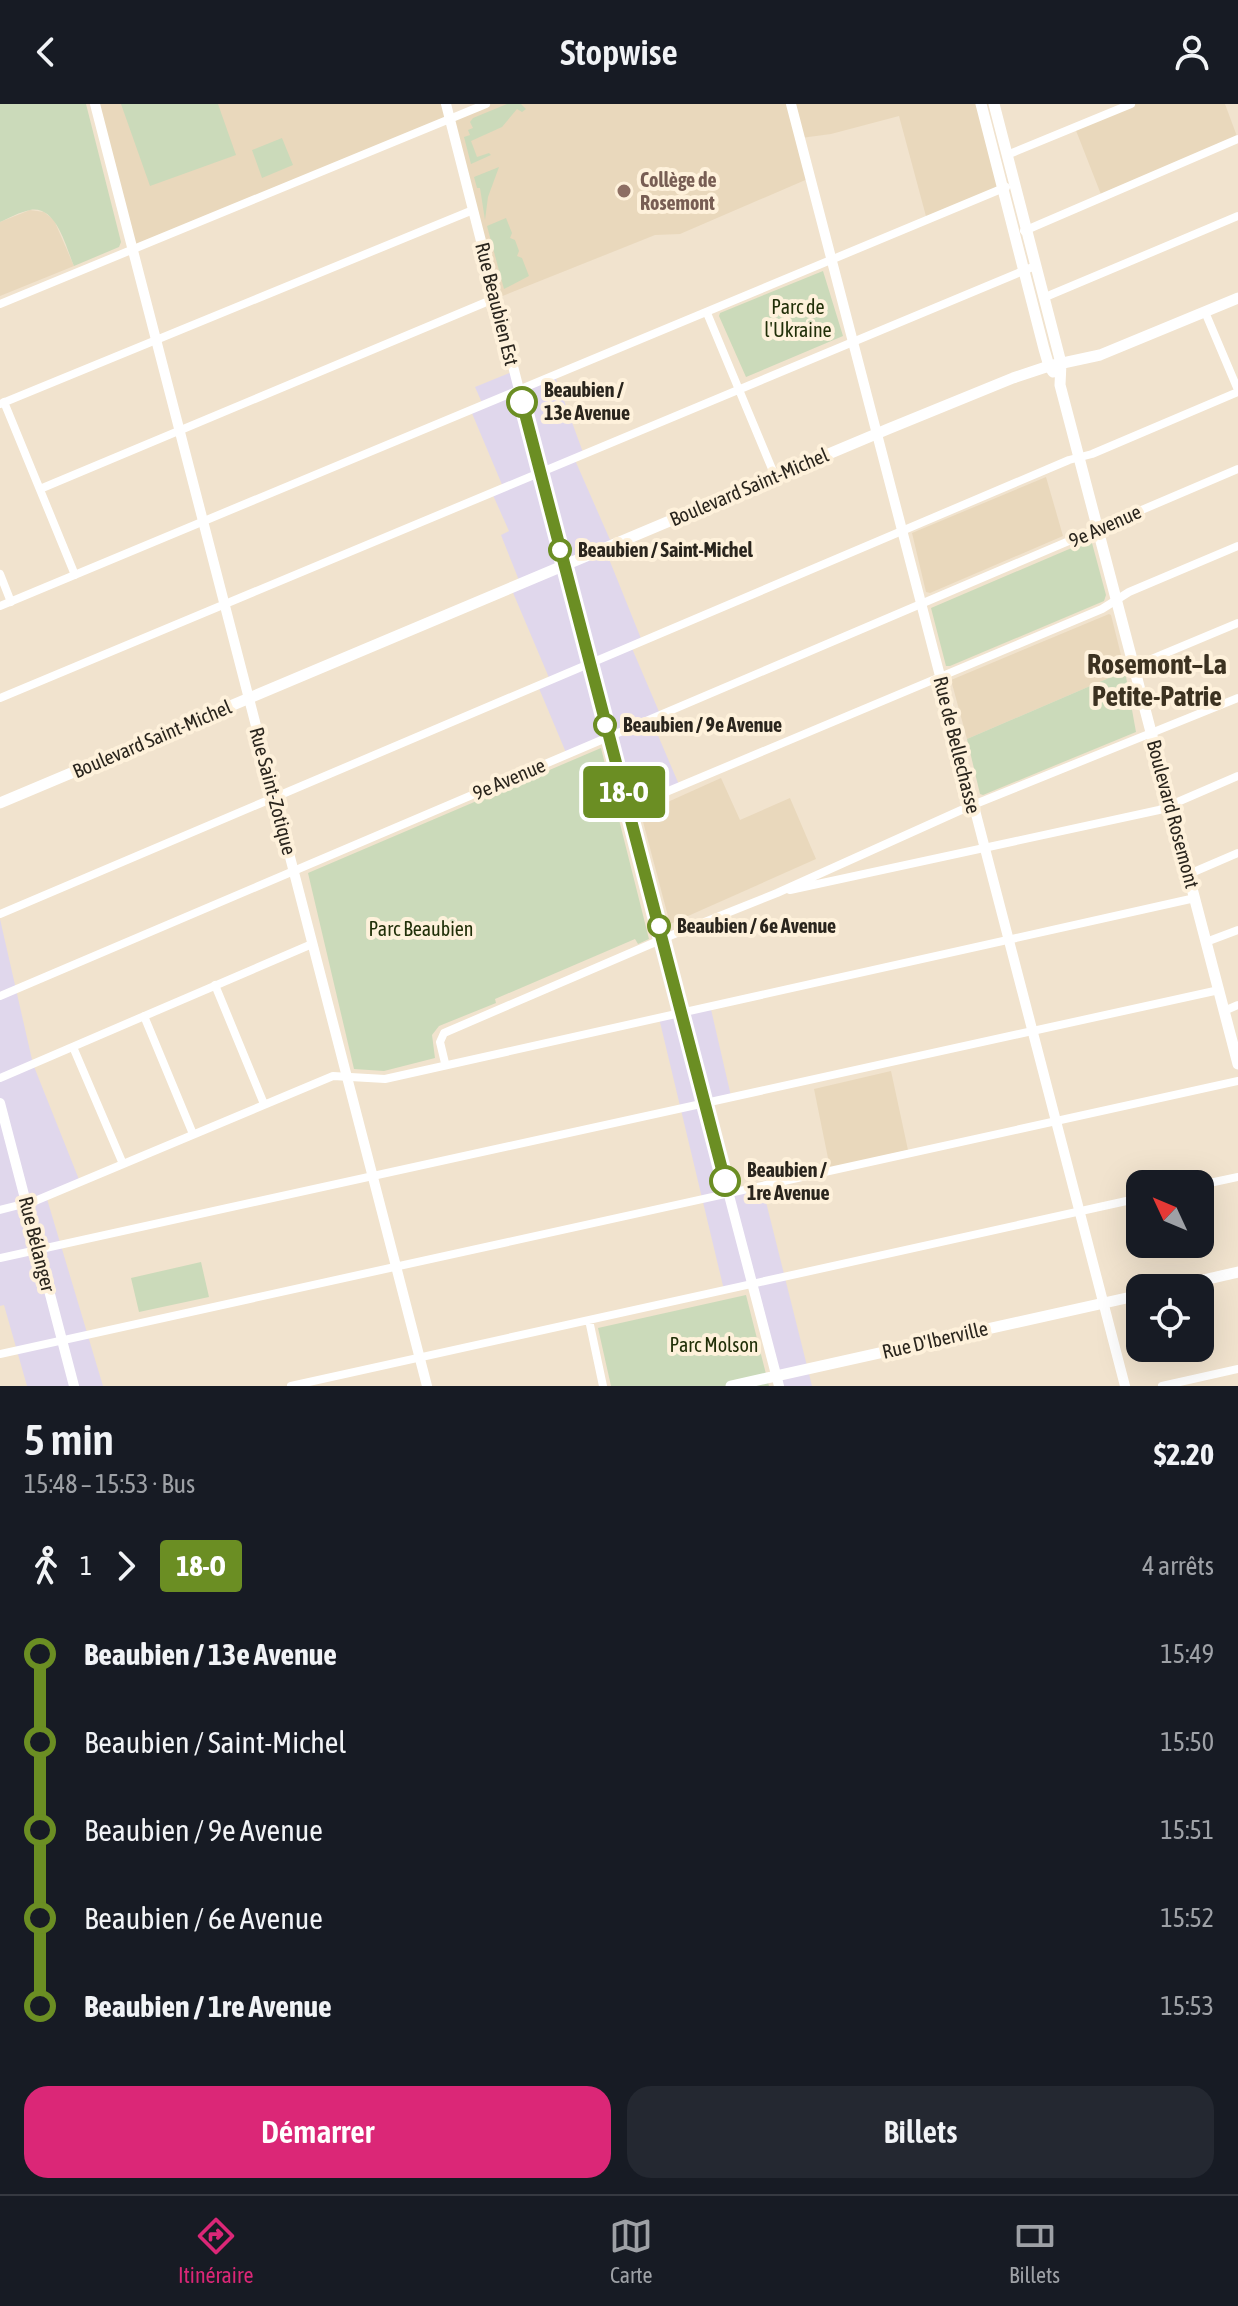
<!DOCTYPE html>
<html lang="fr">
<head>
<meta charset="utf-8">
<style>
  :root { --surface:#171b24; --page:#242831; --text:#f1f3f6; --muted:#9ea1a6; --line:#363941; --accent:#db2777 }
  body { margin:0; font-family:"Asap Condensed",sans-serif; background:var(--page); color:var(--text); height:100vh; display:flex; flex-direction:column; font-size:30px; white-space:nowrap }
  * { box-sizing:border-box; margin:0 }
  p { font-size:26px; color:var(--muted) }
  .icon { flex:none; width:44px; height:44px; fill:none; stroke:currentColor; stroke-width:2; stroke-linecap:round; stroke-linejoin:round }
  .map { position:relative; height:1282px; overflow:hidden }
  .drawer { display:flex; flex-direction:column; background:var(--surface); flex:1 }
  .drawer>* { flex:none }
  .badge { padding:0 16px; border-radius:6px; font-size:28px; line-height:52px }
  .needle { width:52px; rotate:314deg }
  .buttons { position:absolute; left:1126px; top:1066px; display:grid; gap:16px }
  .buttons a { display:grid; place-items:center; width:88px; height:88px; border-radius:16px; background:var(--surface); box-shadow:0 8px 32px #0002; font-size:40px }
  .map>.badge { position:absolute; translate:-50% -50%; box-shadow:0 0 0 4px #fff }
  .legs { display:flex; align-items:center; gap:12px; height:88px; padding:0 24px; font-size:26px }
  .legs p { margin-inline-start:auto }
  .overview { display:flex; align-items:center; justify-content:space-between; height:136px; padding:0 24px }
  h1 { font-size:44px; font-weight:600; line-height:60px }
  .cta { display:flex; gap:16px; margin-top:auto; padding:16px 24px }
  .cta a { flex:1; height:92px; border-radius:24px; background:var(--accent); color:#fff; font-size:32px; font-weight:600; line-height:92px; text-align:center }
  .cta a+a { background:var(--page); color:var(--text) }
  ul { padding:0 24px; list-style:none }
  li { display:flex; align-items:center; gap:28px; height:88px; font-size:30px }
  li i { display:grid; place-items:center; width:12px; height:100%; margin:0 10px; background:currentColor }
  li i::after { content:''; width:20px; height:20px; margin:-10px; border:6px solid; border-radius:50%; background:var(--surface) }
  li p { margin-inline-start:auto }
  li:first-child i { background:linear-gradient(#0000 50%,currentColor 0) }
  li:last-child i { background:linear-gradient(currentColor 50%,#0000 0) }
  header { display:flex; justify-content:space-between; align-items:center; height:104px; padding:0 24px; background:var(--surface); font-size:36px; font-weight:600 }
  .menu { display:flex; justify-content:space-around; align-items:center; height:112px; border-top:2px solid var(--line); background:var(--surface); font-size:22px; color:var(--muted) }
  .menu a { display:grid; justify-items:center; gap:4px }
  .menu .on { color:var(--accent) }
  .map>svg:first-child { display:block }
  .commercial { fill:#e0d7ec }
  .built { fill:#e9d8bc }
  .green { fill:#cbdaba }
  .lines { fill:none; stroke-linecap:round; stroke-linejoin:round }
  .minor { stroke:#fff; stroke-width:8 }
  .tertiary { stroke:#fff; stroke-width:10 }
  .secondary { stroke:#fff; stroke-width:11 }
  .line-1-casing { stroke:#fff; stroke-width:18 }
  .line-1 { stroke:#6b8e23; stroke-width:12 }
  .education-dot { fill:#8d6e63; stroke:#fef1db; stroke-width:3 }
  .stop-1-dot { fill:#fff; stroke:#6b8e23; stroke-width:4 }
  .labels { text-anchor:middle; stroke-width:8; stroke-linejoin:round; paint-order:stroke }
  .education-label { font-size:20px; font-weight:bold; fill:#785e54; stroke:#fef1db; text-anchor:start }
  .street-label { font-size:20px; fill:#2a251d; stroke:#fef1db }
  .park-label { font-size:20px; fill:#202f08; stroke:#fef1db }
  .stop-label { font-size:20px; font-weight:bold; fill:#2a251d; stroke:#fef1db; text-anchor:start }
  .district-label { font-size:28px; font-weight:bold; fill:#3c3221; stroke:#fef1db }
</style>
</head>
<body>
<header><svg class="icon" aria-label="back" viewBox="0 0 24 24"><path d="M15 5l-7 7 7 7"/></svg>Stopwise<svg class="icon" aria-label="person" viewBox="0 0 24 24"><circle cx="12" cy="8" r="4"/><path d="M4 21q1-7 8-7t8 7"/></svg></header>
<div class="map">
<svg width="1238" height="1282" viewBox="0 0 1238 1282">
  <rect width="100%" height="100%" fill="#f1e3ce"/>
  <path class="commercial" d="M 514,267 L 519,286 L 555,272 L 584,351 L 575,356 L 611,438 L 607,450 L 642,537 L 631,542 L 660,610 L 651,615 L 680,683 L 628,704 L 609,633 L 567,651 L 538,582 L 550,576 L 511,484 L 520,479 L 501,431 L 509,427 L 492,389 L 503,383 L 471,307 L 483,301 L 475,283 Z
    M 0,815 L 33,960 L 80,1078 L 47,1095 L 103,1282 L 27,1282 L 4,1201 L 0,1202 Z
    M 710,901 L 731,992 L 705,998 L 729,1089 L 762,1082 L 812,1282 L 779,1282 L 752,1181 L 724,1186 L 659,914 Z"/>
  <path class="built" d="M 95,0 L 446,0 L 450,14 L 486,0 L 981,0 L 1003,84 L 927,116 L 899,12 L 831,30 L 801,34 L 810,74 L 680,130 L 655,131 L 500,193 L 450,15 L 133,145 Z
    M 1131,0 L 1225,0 L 1238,35 L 1102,93 L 1075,24 Z
    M 30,106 L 44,108 L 54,116 L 74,162 L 0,192 L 0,118 Z
    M 1046,373 L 1063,432 L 930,489 L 926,488 L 912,429 Z
    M 1109,510 L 1111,511 L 1125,567 L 967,635 L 951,576 Z
    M 721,674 L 740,716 L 790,694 L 816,755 L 670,820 L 641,710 Z
    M 891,967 L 908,1046 L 830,1064 L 814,985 Z"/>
  <path class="green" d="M 0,0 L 86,0 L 121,138 L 119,143 L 74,162 C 66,144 57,101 30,106 C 20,108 9,114 0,118 Z
    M 121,0 L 218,0 L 236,51 L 150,82 Z
    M 507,0 L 521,0 L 526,5 L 522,8 L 517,5 L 502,23 L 471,37 L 477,53 L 489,49 L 491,51 L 471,60 L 464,33 L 470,31 L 468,26 L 473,24 L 470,18 L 473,14 Z
    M 282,34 L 293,61 L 262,74 L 252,46 Z
    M 499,63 L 488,93 L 485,116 L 480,84 L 477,84 L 474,73 Z
    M 506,114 L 512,129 L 510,134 L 515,136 L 519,147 L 517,152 L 522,154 L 529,172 L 504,185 L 487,122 Z
    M 823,167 L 843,232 L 746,273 L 719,212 L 720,209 Z
    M 1088,437 L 1092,439 L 1106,491 L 1104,497 L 950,562 L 946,562 L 931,504 Z
    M 1125,567 L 1136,628 L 983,691 L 980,690 L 967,635 Z
    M 601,644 L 649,835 L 638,840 L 635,835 L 495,895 L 496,899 L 439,922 L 432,931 L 435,954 L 384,967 L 354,965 L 308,769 Z
    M 201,1158 L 209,1193 L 139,1208 L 131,1174 Z
    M 746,1191 L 769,1282 L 611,1282 L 598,1224 Z"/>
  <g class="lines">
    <path class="minor" d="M 1007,51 L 1131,0
      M 1024,127 L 1238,35
      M 1043,194 L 1238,112
      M 0,200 L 486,0
      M 1205,208 L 1238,286
      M 707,209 L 775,372
      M 4,298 L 75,471
      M 0,300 L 473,106
      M 40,385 L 496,194
      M 0,470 L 11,498
      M 0,502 L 1006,83
      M 1135,562 L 1238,519
      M 0,594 L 1035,162
      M 628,704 L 1102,505 L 1129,488 L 1238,442
      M 1189,770 L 1238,749
      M 790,786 L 1159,706 L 1238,672
      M 0,810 L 1069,356 L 1092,350 L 1238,288
      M 1206,838 L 1238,826
      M 215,881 L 264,1000
      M 0,892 L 1238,365
      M 1224,907 L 1238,901
      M 144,912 L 193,1030
      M 73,943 L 123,1060
      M 445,959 L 440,938 L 444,929 L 672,831 L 777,789 L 968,703 L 1238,594
      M 0,974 L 312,840
      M 1200,1081 L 1238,1073
      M 0,1106 L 35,1097 L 333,972 L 385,975 L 1195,794
      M 0,1154 L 1219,886
      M 589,1216 L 603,1282
      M 0,1250 L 1238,977
      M 291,1282 L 1140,1094
      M 1162,1282 L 1238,1265"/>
    <path class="tertiary" d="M 95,0 L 427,1282
      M 446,0 L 561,450 L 779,1282
      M 791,0 L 1125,1282
      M 0,999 L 74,1282"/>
    <path class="secondary" d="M 981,0 L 1044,245 L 1049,262 L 1053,268
      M 994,0 L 1061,259 L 1060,281 L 1238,960
      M 0,699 L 888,325 L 1013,274 L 1049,262 L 1100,251 L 1238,194
      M 1169,1184 L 1238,1168
      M 731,1282 L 1140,1191"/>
  </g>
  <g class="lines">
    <defs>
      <path id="line-1" d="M 522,298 L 725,1077"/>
    </defs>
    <use href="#line-1" class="line-1-casing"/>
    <use href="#line-1" class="line-1"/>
  </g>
  <circle class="education-dot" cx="624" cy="87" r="8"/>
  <g class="stop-1-dot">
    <circle cx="522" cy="298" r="14"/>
    <circle cx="560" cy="446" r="10"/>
    <circle cx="605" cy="621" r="10"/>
    <circle cx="659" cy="822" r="10"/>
    <circle cx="725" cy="1077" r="14"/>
  </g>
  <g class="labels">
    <g class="education-label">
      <text x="640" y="83">Collège de<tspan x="640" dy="23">Rosemont</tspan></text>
    </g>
    <g class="street-label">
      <text transform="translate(497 200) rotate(76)" y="7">Rue Beaubien Est</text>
      <text transform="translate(749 383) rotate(-23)" y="7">Boulevard Saint-Michel</text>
      <text transform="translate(1105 422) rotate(-24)" y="7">9e Avenue</text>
      <text transform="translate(152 635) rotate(-23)" y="7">Boulevard Saint-Michel</text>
      <text transform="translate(957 641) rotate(76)" y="7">Rue de Bellechasse</text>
      <text transform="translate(509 675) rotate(-23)" y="7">9e Avenue</text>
      <text transform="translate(273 687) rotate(75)" y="7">Rue Saint-Zotique</text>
      <text transform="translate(1173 710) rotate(75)" y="7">Boulevard Rosemont</text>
      <text transform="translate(37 1140) rotate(76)" y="7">Rue Bélanger</text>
      <text transform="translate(935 1236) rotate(-13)" y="7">Rue D'Iberville</text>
    </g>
    <g class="park-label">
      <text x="798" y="210">Parc de<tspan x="798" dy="23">l'Ukraine</tspan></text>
      <text x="421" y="832">Parc Beaubien</text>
      <text x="714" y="1248">Parc Molson</text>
    </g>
    <g class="stop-label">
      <text x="544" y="293">Beaubien /<tspan x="544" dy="23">13e Avenue</tspan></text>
      <text x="578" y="453">Beaubien / Saint-Michel</text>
      <text x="623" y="628">Beaubien / 9e Avenue</text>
      <text x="677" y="829">Beaubien / 6e Avenue</text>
      <text x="747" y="1073">Beaubien /<tspan x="747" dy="23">1re Avenue</tspan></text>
    </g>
    <g class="district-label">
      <text x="1157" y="570">Rosemont–La<tspan x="1157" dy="32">Petite-Patrie</tspan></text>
    </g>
  </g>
</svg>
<div class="buttons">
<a><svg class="needle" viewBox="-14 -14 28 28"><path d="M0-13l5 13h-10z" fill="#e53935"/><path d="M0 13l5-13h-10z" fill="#9ea1a6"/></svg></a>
<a><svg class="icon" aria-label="locate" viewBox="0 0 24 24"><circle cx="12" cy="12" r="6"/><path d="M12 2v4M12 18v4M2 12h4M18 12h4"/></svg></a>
</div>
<b class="badge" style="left:624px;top:688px;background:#6b8e23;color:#fff">18-O</b>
</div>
<section class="drawer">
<div class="overview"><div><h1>5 min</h1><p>15:48 – 15:53 · Bus</p></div><b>$2.20</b></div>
<div class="legs"><svg class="icon" aria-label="walk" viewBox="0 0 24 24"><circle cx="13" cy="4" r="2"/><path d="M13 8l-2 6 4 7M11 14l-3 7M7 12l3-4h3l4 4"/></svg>1<svg class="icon" aria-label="forward" viewBox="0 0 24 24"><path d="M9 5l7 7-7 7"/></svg><b class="badge" style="background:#6b8e23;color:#fff">18-O</b><p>4 arrêts</p></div>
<ul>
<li><i style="color:#6b8e23"></i><b>Beaubien / 13e Avenue</b><p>15:49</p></li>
<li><i style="color:#6b8e23"></i><span>Beaubien / Saint-Michel</span><p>15:50</p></li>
<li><i style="color:#6b8e23"></i><span>Beaubien / 9e Avenue</span><p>15:51</p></li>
<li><i style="color:#6b8e23"></i><span>Beaubien / 6e Avenue</span><p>15:52</p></li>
<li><i style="color:#6b8e23"></i><b>Beaubien / 1re Avenue</b><p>15:53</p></li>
</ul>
<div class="cta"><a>Démarrer</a><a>Billets</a></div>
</section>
<nav class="menu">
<a class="on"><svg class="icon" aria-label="directions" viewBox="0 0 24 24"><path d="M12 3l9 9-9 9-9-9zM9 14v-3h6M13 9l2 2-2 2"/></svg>Itinéraire</a>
<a><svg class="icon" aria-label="map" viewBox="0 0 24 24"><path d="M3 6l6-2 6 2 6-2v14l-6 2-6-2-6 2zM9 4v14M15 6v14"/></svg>Carte</a>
<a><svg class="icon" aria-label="tickets" viewBox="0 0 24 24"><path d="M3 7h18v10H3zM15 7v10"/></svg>Billets</a>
</nav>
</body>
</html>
